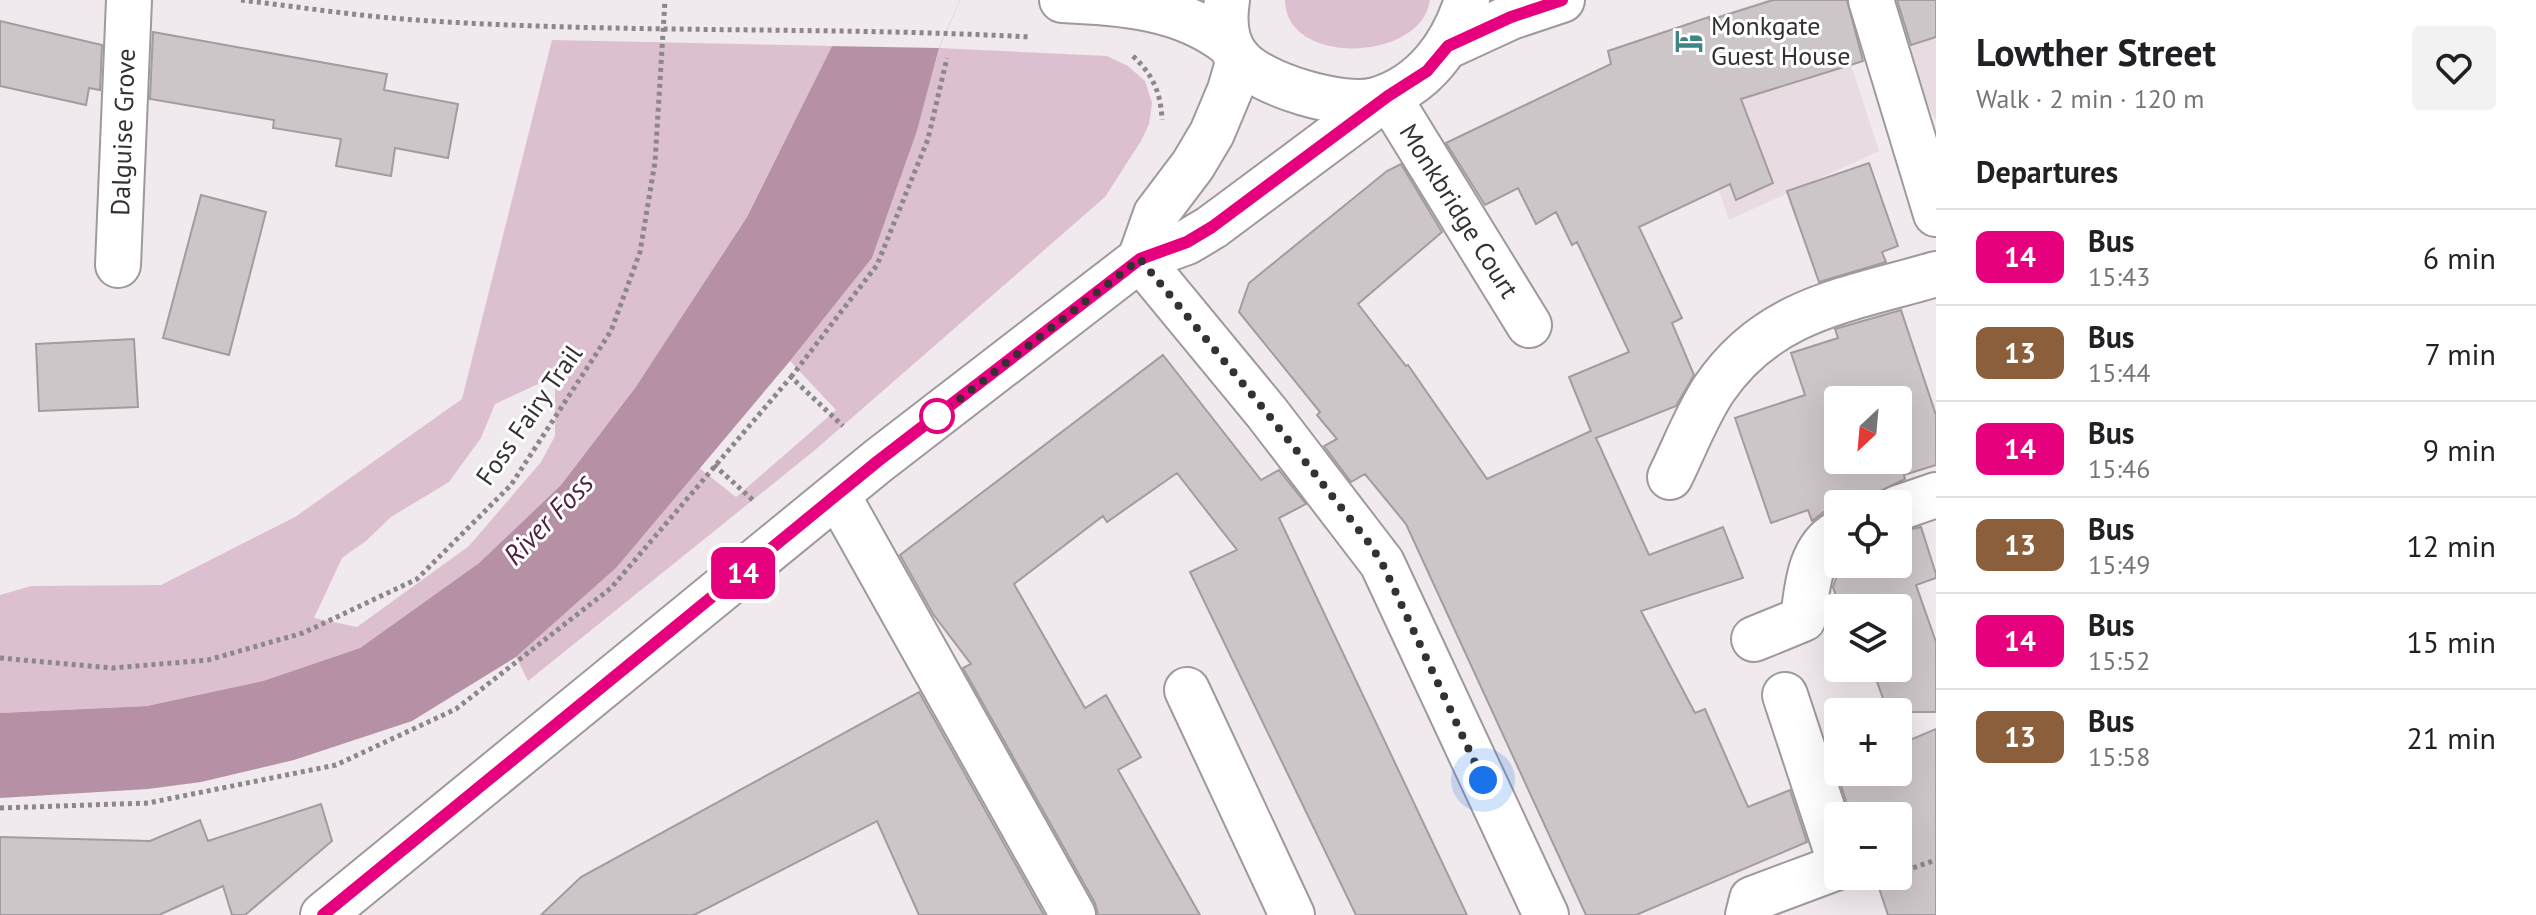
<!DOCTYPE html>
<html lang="en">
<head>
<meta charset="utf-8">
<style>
  :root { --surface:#fff; --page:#f2f2f2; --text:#202124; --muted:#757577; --line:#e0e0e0 }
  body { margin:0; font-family:"PT Sans",sans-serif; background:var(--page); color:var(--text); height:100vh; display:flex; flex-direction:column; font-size:30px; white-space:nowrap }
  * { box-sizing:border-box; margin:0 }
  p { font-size:26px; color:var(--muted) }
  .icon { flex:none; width:44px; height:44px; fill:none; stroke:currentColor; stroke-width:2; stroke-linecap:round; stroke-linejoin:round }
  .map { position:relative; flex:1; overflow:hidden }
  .details { display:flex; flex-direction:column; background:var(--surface); width:600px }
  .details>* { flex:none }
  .badge { padding:0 16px; border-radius:12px; font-size:28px; line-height:52px }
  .needle { width:52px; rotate:206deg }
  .tools { position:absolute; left:1824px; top:386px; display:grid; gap:16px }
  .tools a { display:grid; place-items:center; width:88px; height:88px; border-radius:8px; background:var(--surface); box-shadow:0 8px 32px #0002; font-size:40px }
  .you { position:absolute; width:40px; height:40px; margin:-20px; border:6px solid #fff; border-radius:50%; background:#1a73e8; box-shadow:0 0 0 12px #1a73e833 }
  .map>.badge { position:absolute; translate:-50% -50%; box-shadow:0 0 0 4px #fff }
  h2 { padding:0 40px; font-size:30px; line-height:72px }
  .round { display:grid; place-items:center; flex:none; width:84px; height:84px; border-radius:8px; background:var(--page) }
  .overview { display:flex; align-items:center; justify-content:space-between; height:136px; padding:0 40px }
  h1 { font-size:38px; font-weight:800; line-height:60px }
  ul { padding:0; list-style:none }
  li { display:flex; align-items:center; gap:24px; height:96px; padding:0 40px; border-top:2px solid var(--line) }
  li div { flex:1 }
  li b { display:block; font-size:30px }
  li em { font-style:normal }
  li .badge { min-width:88px; font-weight:700; text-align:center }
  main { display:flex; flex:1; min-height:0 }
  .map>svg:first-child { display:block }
  .built { fill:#e9dbe2 }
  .green { fill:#ddc0cf; fill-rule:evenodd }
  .water { fill:#b691a6 }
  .pier { fill:#f0e9ed }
  .building { fill:#cdc6c9; stroke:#a29b9f; stroke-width:2; fill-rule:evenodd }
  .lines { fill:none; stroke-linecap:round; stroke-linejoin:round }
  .minor-casing { stroke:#9f989c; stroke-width:48 }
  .major-casing { stroke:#9f989c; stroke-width:48 }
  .path { stroke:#8c878a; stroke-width:5; stroke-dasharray:4 4; stroke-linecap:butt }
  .minor { stroke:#fff; stroke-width:44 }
  .major { stroke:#fff; stroke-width:44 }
  .line-casing { stroke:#fff; stroke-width:18 }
  .line { stroke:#e6007e; stroke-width:12 }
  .walk { stroke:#343133; stroke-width:8; stroke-dasharray:0 14.4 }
  .stop-dot { fill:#fff; stroke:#e6007e; stroke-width:4 }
  .labels { text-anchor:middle; stroke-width:6; stroke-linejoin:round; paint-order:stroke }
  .poi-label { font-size:26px; fill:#343133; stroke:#fff; text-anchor:start }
  .street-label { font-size:26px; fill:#343133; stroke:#fff }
  .water-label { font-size:28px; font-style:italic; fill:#4f1f3d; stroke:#fff }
</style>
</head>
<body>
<main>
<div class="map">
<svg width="1936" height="915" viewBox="0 0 1936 915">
  <rect width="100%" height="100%" fill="#f0e9ed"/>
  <path class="built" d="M 1767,0 L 1830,0 L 1879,151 L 1729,220 L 1664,33 Z
    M 1896,0 L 1936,0 L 1936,120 L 1922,95 Z"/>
  <path class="green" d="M 1285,0 L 1430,0 C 1422,62 1285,67 1285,0 Z
    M 552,40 L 832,46 L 747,217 L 635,388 L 561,485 L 479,563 L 360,648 L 263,681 L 147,706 L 0,713 L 0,595 L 31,586 L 161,585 L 295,517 L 462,399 ZM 555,376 L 555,436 L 541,462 L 469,546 L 357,627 L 314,618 L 342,558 L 366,541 L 391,517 L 449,482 L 481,438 L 495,404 Z
    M 939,48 L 1107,56 L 1128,66 L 1145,81 L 1152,103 L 1149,124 L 1141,141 L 1105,197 L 815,450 L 528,681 L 516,657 L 616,568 L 698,467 L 736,497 L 836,410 L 790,361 L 872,258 L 917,131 Z"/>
  <path class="water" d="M 844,0 L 960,0 L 939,48 L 917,131 L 872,258 L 790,361 L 616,568 L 516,657 L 412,721 L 294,760 L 201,782 L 148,789 L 0,798 L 0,713 L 147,706 L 263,681 L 360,648 L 479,563 L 561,485 L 635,388 L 747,217 L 832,46 Z"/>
  <path class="pier" d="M 839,0 L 960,0 L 939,48 L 827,46 Z"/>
  <path class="building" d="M 1773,0 L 1847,0 L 1863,61 L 1741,99 L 1773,183 L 1736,200 L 1730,184 L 1639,227 L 1682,318 L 1672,323 L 1694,375 L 1676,406 L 1596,438 L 1649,555 L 1723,527 L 1743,578 L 1641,611 L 1695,713 L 1705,709 L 1748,807 L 1790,790 L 1807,842 L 1636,915 L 1586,915 L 1406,524 L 1365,474 L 1351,482 L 1324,446 L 1337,439 L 1317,415 L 1320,412 L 1239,312 L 1249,283 L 1387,171 L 1401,164 L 1442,232 L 1358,304 L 1406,366 L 1408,365 L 1487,479 L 1591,431 L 1569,377 L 1629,352 L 1577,242 L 1572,245 L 1556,212 L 1536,224 L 1518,188 L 1485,205 L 1446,143 L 1611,64 L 1608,51 L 1709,17 L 1710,20 Z
    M 1897,0 L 1936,0 L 1936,37 L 1911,45 Z
    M 0,21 L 102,45 L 100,90 L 89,88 L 86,105 L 0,86 Z
    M 153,32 L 387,74 L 384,90 L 458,104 L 448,158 L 395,148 L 391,176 L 336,166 L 341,139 L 273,128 L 274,120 L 150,99 Z
    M 1869,163 L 1898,246 L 1882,252 L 1886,262 L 1819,282 L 1787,191 Z
    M 201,195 L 266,212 L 229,355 L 163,338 Z
    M 1901,310 L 1936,415 L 1936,465 L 1904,475 L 1905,479 L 1880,491 L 1873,504 L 1838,504 L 1838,508 L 1824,512 L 1812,521 L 1808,510 L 1771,523 L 1735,418 L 1805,395 L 1791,353 L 1838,338 L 1835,329 ZM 1838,400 L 1898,400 L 1898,460 L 1838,460 Z
    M 134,339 L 138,407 L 39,411 L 36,344 Z
    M 1163,355 L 1261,480 L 1279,470 L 1306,504 L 1279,518 L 1467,915 L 1356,915 L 1190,572 L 1237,550 L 1177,473 L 1107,522 L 1103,516 L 1014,584 L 1085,708 L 1106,695 L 1141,757 L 1118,770 L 1200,915 L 1098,915 L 1095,903 L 963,668 L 971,664 L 933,614 L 900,555 Z
    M 1921,527 L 1936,574 L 1936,578 L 1916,585 L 1936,642 L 1936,712 L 1888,712 L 1872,668 L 1898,668 L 1898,608 L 1840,608 L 1833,587 L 1841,564 L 1898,564 L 1898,532 Z
    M 919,692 L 1044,915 L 919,915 L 877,821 L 694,915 L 541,915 L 581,877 Z
    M 1936,729 L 1936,915 L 1888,915 L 1875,876 L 1898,876 L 1898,816 L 1851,816 L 1836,770 L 1898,772 L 1898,745 Z
    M 321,804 L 332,841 L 245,915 L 232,915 L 223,886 L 159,915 L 0,915 L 0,837 L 150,841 L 200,820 L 208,841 Z"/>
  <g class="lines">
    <defs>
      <path id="minor" d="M 1871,0 L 1936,214
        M 1140,259 L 1267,413 L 1382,563 L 1546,915
        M 1140,259 L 1156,214 L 1193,165 L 1212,133 L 1230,90 L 1239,59
        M 118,265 L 129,0
        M 1670,477 C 1684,449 1696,416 1714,389 C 1769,308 1848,300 1936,274
        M 838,496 L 1073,915
        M 1898,508 L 1936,495
        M 1754,639 L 1803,619 C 1807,589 1809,549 1838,533
        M 1187,690 L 1292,915
        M 1785,695 L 1838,856
        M 323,915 L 878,461 L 1140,259 L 1187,242 L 1212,227 L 1388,96 L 1529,325
        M 1748,915 L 1752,899 L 1838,867"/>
      <path id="major" d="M 1062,0 C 1121,3 1181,6 1229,44
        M 1227,0 C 1224,19 1225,43 1239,59 C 1261,85 1343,109 1376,100 C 1424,86 1453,45 1467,0
        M 1448,46 L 1511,17 L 1562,0"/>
    </defs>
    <use href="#minor" class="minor-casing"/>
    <use href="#major" class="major-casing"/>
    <path class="path" d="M 241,0 C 299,7 357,16 416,20 C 620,34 825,26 1030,37
      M 1133,56 C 1153,75 1161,93 1162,120
      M 791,377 L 877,265 L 928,139 L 947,58
      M 714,465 L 755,502
      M 0,658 L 112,668 L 208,660 L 303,633 L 417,579 L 511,485 L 611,331 L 640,252 L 655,162 L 665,0
      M 0,808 L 148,803 L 336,765 L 456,709 L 611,588 L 791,377 L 843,426
      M 1898,873 L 1936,860"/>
    <use href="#minor" class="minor"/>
    <use href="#major" class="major"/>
  </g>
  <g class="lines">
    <defs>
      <path id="line" d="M 323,915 L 878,461 L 1140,259 L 1187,242 L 1212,227 L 1388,96 L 1427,71 L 1448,46 L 1511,17 L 1562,0"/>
    </defs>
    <use href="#line" class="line-casing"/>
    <use href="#line" class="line"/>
    <path class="walk" d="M 937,416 L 926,425 L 1140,259 L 1267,413 L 1369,543 L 1382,563 L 1483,780"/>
  </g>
  <defs>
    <symbol id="hotel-bare" viewBox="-9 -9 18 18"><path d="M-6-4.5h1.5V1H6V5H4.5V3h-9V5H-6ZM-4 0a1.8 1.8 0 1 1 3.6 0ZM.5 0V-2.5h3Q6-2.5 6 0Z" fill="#3e8686" stroke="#fff" stroke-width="2.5" paint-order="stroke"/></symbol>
  </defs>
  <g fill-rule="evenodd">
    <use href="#hotel-bare" x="1669" y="21" width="40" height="40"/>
  </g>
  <circle class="stop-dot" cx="937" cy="416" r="16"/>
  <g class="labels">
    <g class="poi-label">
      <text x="1711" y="35">Monkgate<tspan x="1711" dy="30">Guest House</tspan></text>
    </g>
    <g class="street-label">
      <text transform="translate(123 132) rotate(-88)" y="9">Dalguise Grove</text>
      <text transform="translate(1459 211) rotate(58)" y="9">Monkbridge Court</text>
      <text transform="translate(529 415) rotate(-55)" y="9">Foss Fairy Trail</text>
    </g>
    <g class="water-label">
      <text transform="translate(548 519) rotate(-46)" y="10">River Foss</text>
    </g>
  </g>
</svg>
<div class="tools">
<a><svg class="needle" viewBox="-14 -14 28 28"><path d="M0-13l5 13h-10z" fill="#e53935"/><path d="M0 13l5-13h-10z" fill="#757577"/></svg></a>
<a><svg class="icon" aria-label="locate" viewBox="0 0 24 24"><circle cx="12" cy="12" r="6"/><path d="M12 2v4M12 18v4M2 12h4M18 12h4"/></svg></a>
<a><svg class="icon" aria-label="layers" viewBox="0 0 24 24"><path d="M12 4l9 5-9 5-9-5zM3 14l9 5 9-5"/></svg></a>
<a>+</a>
<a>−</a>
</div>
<div class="you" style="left:1483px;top:780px"></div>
<b class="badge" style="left:743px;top:573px;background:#e6007e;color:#fff">14</b>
</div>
<section class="details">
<div class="overview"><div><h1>Lowther Street</h1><p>Walk · 2 min · 120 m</p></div><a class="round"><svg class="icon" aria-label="heart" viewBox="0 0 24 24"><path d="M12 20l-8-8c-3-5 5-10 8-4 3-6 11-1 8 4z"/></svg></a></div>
<h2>Departures</h2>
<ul>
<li><span class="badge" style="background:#e6007e;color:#fff">14</span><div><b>Bus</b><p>15:43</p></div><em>6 min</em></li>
<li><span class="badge" style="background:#8b5e3c;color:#fff">13</span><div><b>Bus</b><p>15:44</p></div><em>7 min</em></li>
<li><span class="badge" style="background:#e6007e;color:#fff">14</span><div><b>Bus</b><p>15:46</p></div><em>9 min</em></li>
<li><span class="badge" style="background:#8b5e3c;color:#fff">13</span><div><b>Bus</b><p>15:49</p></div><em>12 min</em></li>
<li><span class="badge" style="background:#e6007e;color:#fff">14</span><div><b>Bus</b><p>15:52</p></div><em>15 min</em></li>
<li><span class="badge" style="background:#8b5e3c;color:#fff">13</span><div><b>Bus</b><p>15:58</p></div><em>21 min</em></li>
</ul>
</section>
</main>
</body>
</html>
